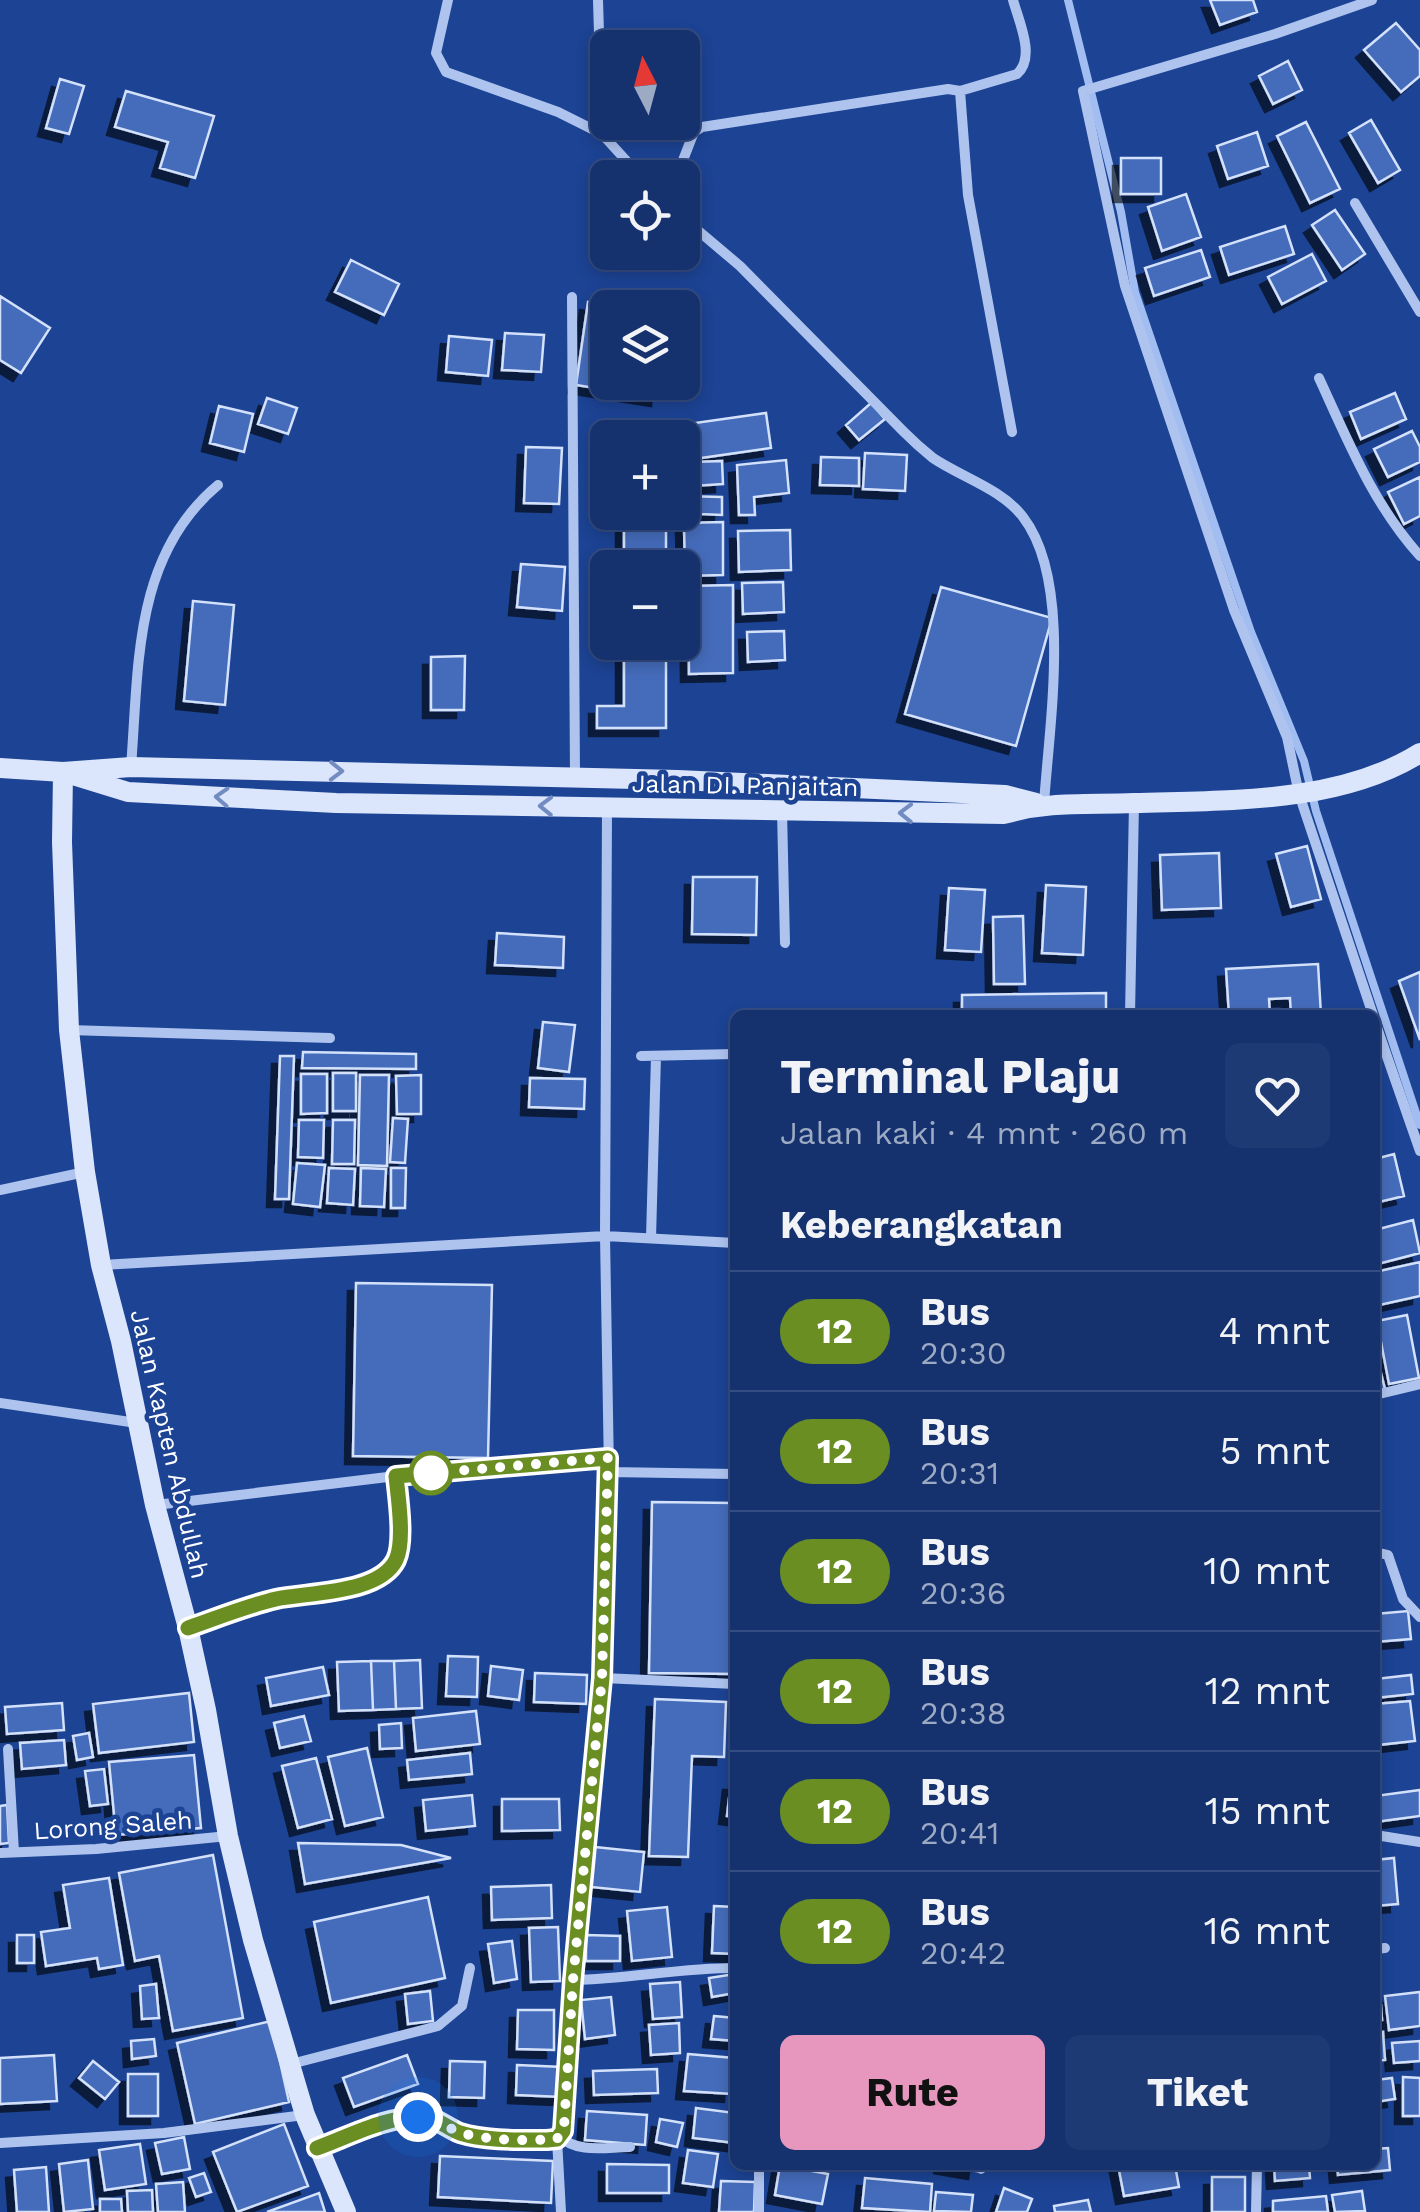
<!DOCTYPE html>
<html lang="id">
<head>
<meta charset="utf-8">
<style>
  :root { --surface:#15326f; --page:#1e3a74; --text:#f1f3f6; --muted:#9daac3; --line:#344d82; --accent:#e797bd }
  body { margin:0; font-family:"Work Sans",sans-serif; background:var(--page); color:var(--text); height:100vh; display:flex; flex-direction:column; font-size:38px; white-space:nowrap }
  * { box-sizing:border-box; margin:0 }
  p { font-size:32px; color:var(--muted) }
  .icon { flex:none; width:55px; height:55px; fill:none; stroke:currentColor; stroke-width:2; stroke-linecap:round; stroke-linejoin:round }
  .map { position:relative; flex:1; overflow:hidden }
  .side { position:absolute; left:730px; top:1010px; width:650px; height:1160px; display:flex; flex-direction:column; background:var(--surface); border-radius:15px; box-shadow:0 5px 15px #0003,0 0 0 2px var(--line) }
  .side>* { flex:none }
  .badge { padding:0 20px; border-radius:32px; font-size:35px; line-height:65px }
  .needle { width:65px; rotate:354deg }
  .buttons { position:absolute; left:590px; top:30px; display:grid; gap:20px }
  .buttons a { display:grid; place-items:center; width:110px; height:110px; border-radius:15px; background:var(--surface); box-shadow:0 5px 15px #0003,0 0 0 2px var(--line); font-size:50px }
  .you { position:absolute; width:50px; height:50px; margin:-25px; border:8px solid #fff; border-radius:50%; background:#1a73e8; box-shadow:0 0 0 15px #1a73e833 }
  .map>.badge { position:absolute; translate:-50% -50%; box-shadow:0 0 0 5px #fff }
  h2 { padding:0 50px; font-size:38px; line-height:90px }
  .round { display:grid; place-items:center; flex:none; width:105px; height:105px; border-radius:15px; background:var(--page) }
  .headline { display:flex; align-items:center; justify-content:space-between; height:170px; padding:0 50px }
  h1 { font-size:48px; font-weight:700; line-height:75px }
  .cta { display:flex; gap:20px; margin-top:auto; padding:20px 50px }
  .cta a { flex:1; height:115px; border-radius:15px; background:var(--accent); color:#111; font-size:40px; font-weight:700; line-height:115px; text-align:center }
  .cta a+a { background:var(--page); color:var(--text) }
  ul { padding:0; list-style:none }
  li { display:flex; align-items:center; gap:30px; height:120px; padding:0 50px; border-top:2px solid var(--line) }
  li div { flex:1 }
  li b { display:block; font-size:38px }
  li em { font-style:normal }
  li .badge { min-width:110px; font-weight:700; text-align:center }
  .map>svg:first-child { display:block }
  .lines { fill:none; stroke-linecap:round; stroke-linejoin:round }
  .stream { stroke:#a1bdf1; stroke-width:8 }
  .building { fill:#446cbb; stroke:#d4e1fb; stroke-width:2.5; filter:url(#shadow) }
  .lane { stroke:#aec4ef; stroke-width:8 }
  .street { stroke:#aec4ef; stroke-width:10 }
  .secondary { stroke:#dbe5fb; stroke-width:20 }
  .oneway { stroke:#728cc2 }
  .line-casing { stroke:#fff; stroke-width:22 }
  .line { stroke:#6b8e23; stroke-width:15 }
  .walk { stroke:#fff; stroke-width:10; stroke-dasharray:0 18 }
  .stop-dot { fill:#fff; stroke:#6b8e23; stroke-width:5 }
  .labels { text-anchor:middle; stroke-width:9; stroke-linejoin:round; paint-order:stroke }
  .street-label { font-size:25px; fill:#fff; stroke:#1c4394 }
</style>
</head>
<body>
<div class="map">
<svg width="1420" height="2212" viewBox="0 0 1420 2212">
  <defs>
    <filter id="shadow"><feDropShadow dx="-8" dy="8" stdDeviation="0" flood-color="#0009"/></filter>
  </defs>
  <rect width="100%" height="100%" fill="#1c4394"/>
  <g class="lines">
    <path class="stream" d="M 1068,0 L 1121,212 L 1135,292 L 1251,632 L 1304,761 L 1316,811 L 1420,1125"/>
  </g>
  <path class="building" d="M 1210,0 L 1253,0 L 1257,12 L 1220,25 Z
    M 1396,23 L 1420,50 L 1420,76 L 1401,92 L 1364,50 Z
    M 1288,61 L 1302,90 L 1273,104 L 1259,76 Z
    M 60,79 L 84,86 L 69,134 L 46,128 Z
    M 126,91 L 214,116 L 195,178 L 160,168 L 168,142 L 115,127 Z
    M 1371,120 L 1400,170 L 1378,183 L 1349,133 Z
    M 1306,122 L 1340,189 L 1310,203 L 1277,136 Z
    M 1257,132 L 1268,166 L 1228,179 L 1217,146 Z
    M 1121,158 L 1161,158 L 1161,194 L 1121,194 Z
    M 1186,194 L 1201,237 L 1162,251 L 1148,207 Z
    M 1335,210 L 1365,254 L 1342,270 L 1312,225 Z
    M 1285,226 L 1294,254 L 1229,275 L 1220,247 Z
    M 1201,250 L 1210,277 L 1154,296 L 1145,268 Z
    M 1312,254 L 1326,281 L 1282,304 L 1268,277 Z
    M 351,260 L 399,284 L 384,315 L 335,292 Z
    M 0,296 L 50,328 L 21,373 L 0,360 Z
    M 588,302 L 622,308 L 608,308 L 608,382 L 661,382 L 659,398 L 576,385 Z
    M 505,333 L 544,335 L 541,372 L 502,370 Z
    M 449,336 L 492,340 L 488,376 L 446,372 Z
    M 1395,393 L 1406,419 L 1361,439 L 1350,412 Z
    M 267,398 L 297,408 L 288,434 L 258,424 Z
    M 871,403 L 885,419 L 859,440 L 846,425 Z
    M 219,406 L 253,414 L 244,452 L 210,443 Z
    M 766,413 L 771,448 L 701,458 L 695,423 Z
    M 1412,431 L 1420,447 L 1420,462 L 1388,477 L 1374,449 Z
    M 618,433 L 666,433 L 666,438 L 618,438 Z
    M 526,447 L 562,448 L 559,504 L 524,503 Z
    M 865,453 L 907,455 L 905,491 L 863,489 Z
    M 821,457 L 859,458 L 859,486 L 820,485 Z
    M 786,460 L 789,493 L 754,497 L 755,515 L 739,515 L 737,465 Z
    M 722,461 L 723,484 L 693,486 L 692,462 Z
    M 1420,477 L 1420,516 L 1404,524 L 1388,492 Z
    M 682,496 L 722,497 L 722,515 L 677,513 L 682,512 Z
    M 624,512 L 666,512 L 666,568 L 624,568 Z
    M 723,522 L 723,575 L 685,576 L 684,523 Z
    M 790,530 L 791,570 L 739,572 L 738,531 Z
    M 521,564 L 565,567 L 562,611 L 517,607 Z
    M 783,582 L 784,612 L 743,614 L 742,583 Z
    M 733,585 L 733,673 L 689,674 L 688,586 Z
    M 941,587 L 1052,618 L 1016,746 L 905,714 Z
    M 193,601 L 234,605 L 225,705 L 184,701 Z
    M 784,631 L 785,660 L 748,662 L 747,632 Z
    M 624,642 L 666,642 L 666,728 L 597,728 L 597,706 L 624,706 Z
    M 465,656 L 464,710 L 431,710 L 431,657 Z
    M 1307,846 L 1321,899 L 1291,907 L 1276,854 Z
    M 1219,853 L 1221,908 L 1162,910 L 1160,855 Z
    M 693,877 L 757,877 L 756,935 L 692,934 Z
    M 1046,885 L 1086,887 L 1083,955 L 1042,953 Z
    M 949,888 L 985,890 L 981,952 L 945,950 Z
    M 1023,916 L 1025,984 L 994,984 L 993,917 Z
    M 497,933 L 564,937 L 563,968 L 495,965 Z
    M 1318,964 L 1321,1015 L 1291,1015 L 1290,998 L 1269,999 L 1270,1015 L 1229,1015 L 1226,969 Z
    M 1420,972 L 1420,1040 L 1399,981 Z
    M 1106,993 L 1106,1015 L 962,1015 L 962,995 Z
    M 543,1022 L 575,1025 L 569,1072 L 538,1068 Z
    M 303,1052 L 416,1054 L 416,1069 L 302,1068 Z
    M 280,1056 L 294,1056 L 289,1199 L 275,1199 Z
    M 333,1073 L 356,1073 L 356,1111 L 333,1111 Z
    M 301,1074 L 327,1074 L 327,1113 L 301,1114 Z
    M 360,1075 L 389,1075 L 387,1166 L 358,1165 Z
    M 421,1075 L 421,1114 L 397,1114 L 396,1076 Z
    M 530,1078 L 585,1079 L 584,1109 L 529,1107 Z
    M 393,1118 L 408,1119 L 405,1163 L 390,1162 Z
    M 299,1120 L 324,1120 L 323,1158 L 298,1157 Z
    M 333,1120 L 355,1120 L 354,1164 L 332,1164 Z
    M 1394,1154 L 1404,1196 L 1375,1203 L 1375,1159 Z
    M 297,1163 L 325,1165 L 320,1207 L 293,1204 Z
    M 329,1168 L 355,1169 L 353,1205 L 327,1203 Z
    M 361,1168 L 386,1169 L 384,1207 L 360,1206 Z
    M 391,1168 L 406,1168 L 405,1208 L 391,1208 Z
    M 1413,1220 L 1420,1253 L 1378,1264 L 1375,1230 Z
    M 1420,1262 L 1420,1296 L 1375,1306 L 1375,1272 Z
    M 356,1283 L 492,1285 L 488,1458 L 353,1456 Z
    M 1407,1315 L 1419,1378 L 1389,1384 L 1377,1321 Z
    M 1375,1350 L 1385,1389 L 1375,1391 Z
    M 652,1502 L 735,1503 L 735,1674 L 649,1673 Z
    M 1408,1611 L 1411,1639 L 1375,1642 L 1375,1614 Z
    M 448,1656 L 478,1657 L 477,1697 L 446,1696 Z
    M 420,1660 L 422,1708 L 396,1709 L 394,1661 Z
    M 371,1661 L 373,1710 L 339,1711 L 337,1662 Z
    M 371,1661 L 394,1661 L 396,1709 L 373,1710 Z
    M 491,1666 L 523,1670 L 519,1700 L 488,1696 Z
    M 323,1667 L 329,1695 L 271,1706 L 266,1678 Z
    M 535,1673 L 587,1675 L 586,1704 L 534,1702 Z
    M 1411,1675 L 1413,1694 L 1375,1698 L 1375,1679 Z
    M 189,1693 L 194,1742 L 99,1753 L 93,1704 Z
    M 655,1699 L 726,1702 L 724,1757 L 692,1756 L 688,1857 L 649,1856 Z
    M 1410,1701 L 1415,1741 L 1378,1745 L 1375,1704 Z
    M 62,1703 L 64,1730 L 7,1734 L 5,1707 Z
    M 476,1711 L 480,1744 L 416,1751 L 413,1718 Z
    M 304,1716 L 311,1741 L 280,1748 L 274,1723 Z
    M 401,1723 L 402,1748 L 380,1749 L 379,1725 Z
    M 89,1733 L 93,1757 L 77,1760 L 73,1736 Z
    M 64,1740 L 66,1765 L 22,1769 L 20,1743 Z
    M 367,1748 L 383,1817 L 345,1826 L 328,1757 Z
    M 470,1753 L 472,1774 L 409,1780 L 407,1760 Z
    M 194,1755 L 201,1828 L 116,1835 L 109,1762 Z
    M 316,1758 L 332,1819 L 298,1828 L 282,1766 Z
    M 104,1769 L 108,1804 L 90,1806 L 85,1771 Z
    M 731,1782 L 735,1782 L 735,1817 L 727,1816 Z
    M 1420,1790 L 1420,1816 L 1375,1822 L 1375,1796 Z
    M 472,1795 L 475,1826 L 426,1831 L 423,1800 Z
    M 502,1799 L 559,1799 L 560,1830 L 502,1831 Z
    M 7,1805 L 9,1843 L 0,1844 L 0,1806 Z
    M 298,1843 L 401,1845 L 451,1858 L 305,1884 Z
    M 595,1847 L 644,1852 L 640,1892 L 591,1887 Z
    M 213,1855 L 243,2018 L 173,2031 L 159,1956 L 135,1961 L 119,1873 Z
    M 1394,1858 L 1398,1904 L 1375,1906 L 1375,1860 Z
    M 109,1878 L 123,1965 L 99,1969 L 97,1958 L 46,1966 L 41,1932 L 70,1928 L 63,1885 Z
    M 551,1885 L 552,1918 L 492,1920 L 491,1887 Z
    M 428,1897 L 445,1978 L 331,2003 L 314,1922 Z
    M 714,1906 L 735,1907 L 735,1954 L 712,1953 Z
    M 667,1907 L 672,1957 L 632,1961 L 627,1911 Z
    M 558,1927 L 560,1981 L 531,1982 L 529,1928 Z
    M 17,1935 L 34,1935 L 34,1963 L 17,1963 Z
    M 586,1935 L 620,1936 L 620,1961 L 586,1961 Z
    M 512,1941 L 517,1979 L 494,1983 L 488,1944 Z
    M 735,1974 L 735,1993 L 712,1997 L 709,1978 Z
    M 680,1982 L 682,2017 L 653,2019 L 650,1984 Z
    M 156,1984 L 159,2018 L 142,2019 L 140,1986 Z
    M 430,1991 L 433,2021 L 408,2024 L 405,1994 Z
    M 1420,1992 L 1420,2026 L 1389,2030 L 1385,1996 Z
    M 1375,1993 L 1380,1993 L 1382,2020 L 1375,2021 Z
    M 611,1997 L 615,2035 L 585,2039 L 581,2000 Z
    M 518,2010 L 554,2010 L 554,2050 L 517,2049 Z
    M 714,2016 L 735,2018 L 735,2041 L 711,2039 Z
    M 271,2021 L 289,2102 L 195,2124 L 177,2043 Z
    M 679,2023 L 680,2053 L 651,2055 L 649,2025 Z
    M 1383,2032 L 1385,2060 L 1375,2061 L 1375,2033 Z
    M 154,2039 L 156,2056 L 132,2059 L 131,2041 Z
    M 1420,2041 L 1420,2061 L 1394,2063 L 1392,2043 Z
    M 688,2054 L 734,2058 L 732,2094 L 684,2091 Z
    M 54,2055 L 57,2101 L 0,2104 L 0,2058 Z
    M 407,2055 L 418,2084 L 354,2107 L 343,2078 Z
    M 93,2061 L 119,2082 L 105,2099 L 79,2078 Z
    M 450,2061 L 485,2062 L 484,2098 L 449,2097 Z
    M 517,2065 L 563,2067 L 562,2097 L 516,2095 Z
    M 657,2069 L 658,2093 L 594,2095 L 593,2071 Z
    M 128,2074 L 158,2074 L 158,2116 L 128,2116 Z
    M 1403,2077 L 1420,2078 L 1420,2116 L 1403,2116 Z
    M 1392,2078 L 1395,2099 L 1375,2102 L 1375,2080 Z
    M 696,2108 L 735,2113 L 735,2143 L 693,2138 Z
    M 587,2111 L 647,2115 L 645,2145 L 585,2140 Z
    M 660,2119 L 683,2123 L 677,2147 L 656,2142 Z
    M 284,2124 L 308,2186 L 237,2212 L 213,2152 Z
    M 184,2137 L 190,2169 L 162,2174 L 155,2143 Z
    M 140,2144 L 146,2184 L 105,2190 L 99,2150 Z
    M 1388,2148 L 1390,2170 L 1338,2175 L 1337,2165 L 1375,2165 L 1375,2149 Z
    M 688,2150 L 718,2154 L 713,2187 L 683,2183 Z
    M 440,2156 L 553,2161 L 551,2203 L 438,2197 Z
    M 88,2160 L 93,2209 L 64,2212 L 59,2164 Z
    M 607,2164 L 669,2165 L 669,2193 L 607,2193 Z
    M 780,2165 L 828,2174 L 822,2204 L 775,2195 Z
    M 941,2165 L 977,2165 L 976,2171 Z
    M 1118,2165 L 1175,2165 L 1179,2187 L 1124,2196 Z
    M 1274,2165 L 1309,2165 L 1310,2178 L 1275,2181 Z
    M 46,2167 L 49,2212 L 17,2212 L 14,2170 Z
    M 204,2173 L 211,2192 L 196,2197 L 189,2178 Z
    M 1212,2177 L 1245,2177 L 1245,2212 L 1212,2212 Z
    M 865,2178 L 932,2184 L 930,2212 L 862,2208 Z
    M 721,2181 L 755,2182 L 754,2212 L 719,2212 Z
    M 183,2182 L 185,2212 L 158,2212 L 156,2184 Z
    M 1004,2188 L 1032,2199 L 1027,2212 L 996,2212 Z
    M 152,2190 L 153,2212 L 128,2212 L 127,2191 Z
    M 1362,2191 L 1365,2211 L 1335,2212 L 1332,2195 Z
    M 936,2192 L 973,2195 L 971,2212 L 934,2211 Z
    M 319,2193 L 325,2212 L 267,2212 Z
    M 1326,2196 L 1328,2212 L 1273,2212 L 1273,2201 Z
    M 100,2199 L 121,2199 L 122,2212 L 100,2212 Z
    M 1088,2200 L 1091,2212 L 1055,2212 L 1054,2206 Z"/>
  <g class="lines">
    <path class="lane" d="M 188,1628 C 217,1618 246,1605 276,1599 C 309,1592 379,1594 396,1560 C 405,1542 397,1497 396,1476"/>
    <path class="street" d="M 448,0 L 436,53 L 446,72 L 558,112 L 602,134 L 642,178
      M 598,0 L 602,134
      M 1372,0 L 1275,34 L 1083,91 L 1125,286 L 1234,610 L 1287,737 L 1299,794 L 1373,1015
      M 960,91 L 1017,74 C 1036,57 1019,22 1013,0
      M 676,178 L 694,132 L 702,127 L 948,89 L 960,91 L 968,195 L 1012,432
      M 1355,203 L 1420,312
      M 682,217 L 740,266 L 904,432 C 913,441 923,450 933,458 C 961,477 1002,489 1023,517 C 1073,582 1049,725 1044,804
      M 572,297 L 575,777
      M 1319,378 C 1348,441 1373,504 1420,556
      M 131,767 C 139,666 133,556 218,485
      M 782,811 L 785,943
      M 1130,1015 L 1134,803
      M 1375,1022 L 1420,1151
      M 69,1030 L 330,1038
      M 641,1056 L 735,1054
      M 0,1190 L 85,1172
      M 651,1238 L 656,1056
      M 102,1265 L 605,1236 L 735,1243
      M 1375,1395 L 1420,1384
      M 0,1403 L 137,1423
      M 609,1472 L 735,1474
      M 156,1505 L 396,1476 L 609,1458
      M 1375,1552 L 1388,1555 L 1403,1599 L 1420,1617
      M 603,1678 L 735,1684
      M 8,1749 L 14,1852
      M 1375,1835 L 1420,1842
      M 0,1853 L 96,1849 L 228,1836
      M 1375,1949 L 1385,1948
      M 573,1980 L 603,1678 L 609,1472 L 605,1236 L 607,808
      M 291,2064 L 438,2026 L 462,2006 L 470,1968
      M 559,2136 C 578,2154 606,2147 630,2147
      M 557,2139 L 561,2212
      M 0,2143 L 164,2133 L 304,2115
      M 318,2148 L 392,2122 L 426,2117 L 463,2134 L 557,2139 L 564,2127 L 573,1980 C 628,1979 680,1968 735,1968
      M 981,2169 L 981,2165
      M 759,2212 L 759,2165
      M 1256,2212 L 1257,2165"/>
    <path class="secondary" d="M 0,768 L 63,772 L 131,767 L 678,780 L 1005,795 L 1036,803
      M 63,772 L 62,842 L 69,1030 L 85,1172 L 101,1265 L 121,1341 L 155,1505 L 188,1628 L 206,1710 L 228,1836 L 253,1940 L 305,2115 L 346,2212
      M 63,772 L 128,792 L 336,803 L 1004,814 C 1049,801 1087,805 1134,803 C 1228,800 1338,804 1420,753"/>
  </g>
  <defs><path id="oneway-chevron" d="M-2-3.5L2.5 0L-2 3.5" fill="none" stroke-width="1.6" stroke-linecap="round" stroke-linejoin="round" transform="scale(2.5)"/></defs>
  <g class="oneway">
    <use href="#oneway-chevron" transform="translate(336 771) rotate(1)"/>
    <use href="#oneway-chevron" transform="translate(222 797) rotate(-177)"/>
    <use href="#oneway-chevron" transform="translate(546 806) rotate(-179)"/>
    <use href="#oneway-chevron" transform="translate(906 813) rotate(-179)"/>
  </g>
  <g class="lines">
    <defs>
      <path id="line" d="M 188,1628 C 217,1618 246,1606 276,1599 C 309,1592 379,1594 396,1560 C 405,1541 398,1497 396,1476 L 608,1458 L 602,1678 L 573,1980 L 563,2131 L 557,2139 L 547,2140 C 520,2140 485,2141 460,2133 C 447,2128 437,2118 424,2117 C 389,2115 350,2136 317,2148"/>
    </defs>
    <use href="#line" class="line-casing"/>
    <use href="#line" class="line"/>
    <path class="walk" d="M 418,2117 C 436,2116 445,2128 462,2133 C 490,2141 528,2141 557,2139 L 564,2128 L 573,1980 L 602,1678 L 608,1458 L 431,1473"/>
  </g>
  <circle class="stop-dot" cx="431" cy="1473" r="20"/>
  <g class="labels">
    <g class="street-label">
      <text transform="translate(745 785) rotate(1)" y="9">Jalan DI. Panjaitan</text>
      <text transform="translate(170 1444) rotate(77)" y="9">Jalan Kapten Abdullah</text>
      <text transform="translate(113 1825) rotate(-4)" y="9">Lorong Saleh</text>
    </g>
  </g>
</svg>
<div class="buttons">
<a><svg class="needle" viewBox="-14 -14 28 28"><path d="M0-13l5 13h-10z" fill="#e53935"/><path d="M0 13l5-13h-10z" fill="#9daac3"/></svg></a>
<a><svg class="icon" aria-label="locate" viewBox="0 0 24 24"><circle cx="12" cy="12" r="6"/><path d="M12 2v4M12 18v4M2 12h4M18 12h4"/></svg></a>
<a><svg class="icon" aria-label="layers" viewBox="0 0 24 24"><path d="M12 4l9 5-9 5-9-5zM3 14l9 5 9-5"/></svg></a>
<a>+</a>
<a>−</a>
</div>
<div class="you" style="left:418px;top:2117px"></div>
<section class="side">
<div class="headline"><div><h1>Terminal Plaju</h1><p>Jalan kaki · 4 mnt · 260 m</p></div><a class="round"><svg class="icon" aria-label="heart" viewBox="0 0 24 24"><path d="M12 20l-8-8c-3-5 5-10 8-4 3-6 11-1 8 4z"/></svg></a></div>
<h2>Keberangkatan</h2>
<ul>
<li><span class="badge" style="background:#6b8e23;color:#fff">12</span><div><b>Bus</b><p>20:30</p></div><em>4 mnt</em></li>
<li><span class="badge" style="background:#6b8e23;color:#fff">12</span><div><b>Bus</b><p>20:31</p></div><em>5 mnt</em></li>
<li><span class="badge" style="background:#6b8e23;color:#fff">12</span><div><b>Bus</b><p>20:36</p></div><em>10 mnt</em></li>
<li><span class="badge" style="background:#6b8e23;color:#fff">12</span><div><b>Bus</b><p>20:38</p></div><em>12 mnt</em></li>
<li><span class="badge" style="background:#6b8e23;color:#fff">12</span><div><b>Bus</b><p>20:41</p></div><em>15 mnt</em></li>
<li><span class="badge" style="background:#6b8e23;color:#fff">12</span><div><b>Bus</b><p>20:42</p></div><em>16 mnt</em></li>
</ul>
<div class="cta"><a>Rute</a><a>Tiket</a></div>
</section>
</div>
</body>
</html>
